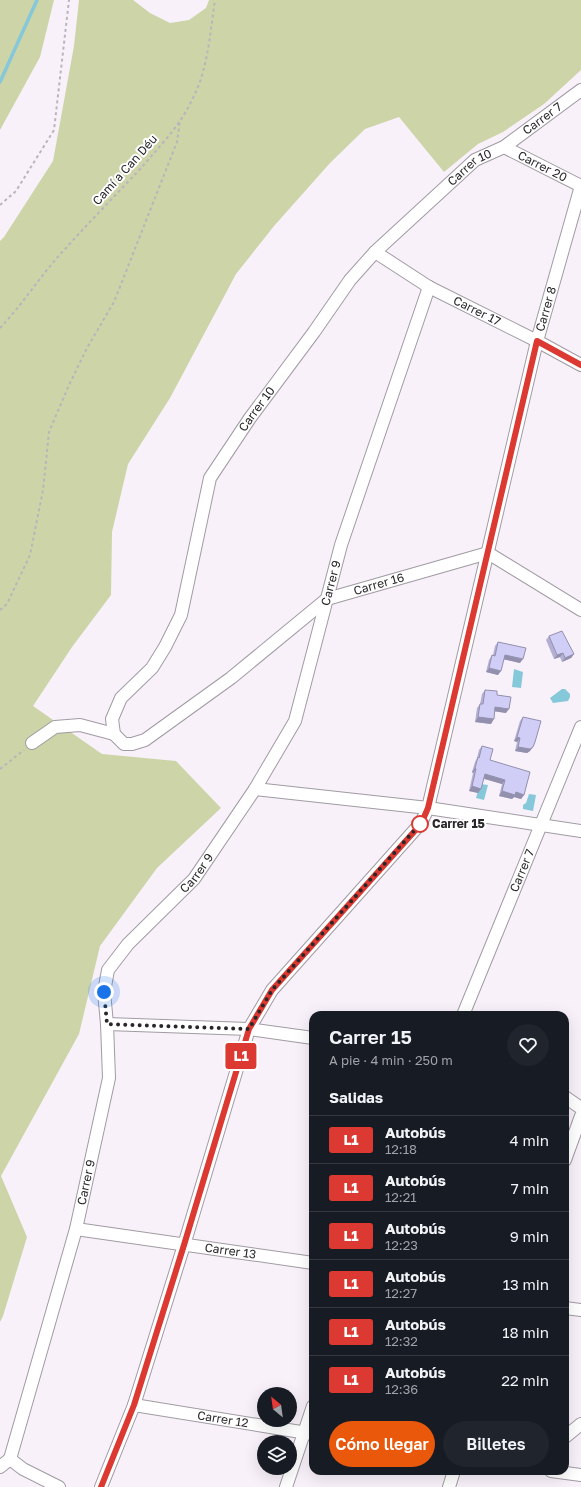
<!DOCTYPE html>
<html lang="es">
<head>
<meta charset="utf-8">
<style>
  :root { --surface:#171b24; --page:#20242c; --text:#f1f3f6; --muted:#9ea1a6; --line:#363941; --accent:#ea580c }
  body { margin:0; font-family:"Golos Text",sans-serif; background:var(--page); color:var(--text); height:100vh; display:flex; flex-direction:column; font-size:15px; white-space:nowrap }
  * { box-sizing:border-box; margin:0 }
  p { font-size:13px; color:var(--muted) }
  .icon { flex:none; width:22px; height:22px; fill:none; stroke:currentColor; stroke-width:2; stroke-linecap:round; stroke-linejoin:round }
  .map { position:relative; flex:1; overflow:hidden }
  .panel { position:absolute; left:309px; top:1011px; width:260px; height:464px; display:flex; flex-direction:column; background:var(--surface); border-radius:12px; box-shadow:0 4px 16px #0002 }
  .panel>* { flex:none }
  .badge { padding:0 8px; border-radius:3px; font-size:14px; line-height:26px }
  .needle { width:26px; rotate:331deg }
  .tools { position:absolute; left:257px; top:1387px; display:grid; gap:8px }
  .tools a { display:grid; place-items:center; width:40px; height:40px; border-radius:50%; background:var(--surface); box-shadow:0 4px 16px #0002; font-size:20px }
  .you { position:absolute; width:20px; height:20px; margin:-10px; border:3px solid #fff; border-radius:50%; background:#1a73e8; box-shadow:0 0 0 6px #1a73e833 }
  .map>.badge { position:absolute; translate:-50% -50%; box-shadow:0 0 0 2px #fff }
  h2 { padding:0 20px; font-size:15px; line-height:36px }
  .round { display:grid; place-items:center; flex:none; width:42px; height:42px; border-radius:21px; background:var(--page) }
  .headline { display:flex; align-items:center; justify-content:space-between; height:68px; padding:0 20px }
  h1 { font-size:19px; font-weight:600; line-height:30px }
  .cta { display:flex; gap:8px; margin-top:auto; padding:8px 20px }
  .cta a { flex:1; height:46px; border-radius:24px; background:var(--accent); color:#fff; font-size:16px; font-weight:600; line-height:46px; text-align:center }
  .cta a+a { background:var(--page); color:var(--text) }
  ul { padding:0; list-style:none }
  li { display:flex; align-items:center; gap:12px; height:48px; padding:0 20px; border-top:1px solid var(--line) }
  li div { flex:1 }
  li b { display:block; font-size:15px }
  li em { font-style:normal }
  li .badge { min-width:44px; font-weight:700; text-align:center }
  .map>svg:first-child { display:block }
  .green { fill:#cdd4a7 }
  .water { fill:#84c8d9 }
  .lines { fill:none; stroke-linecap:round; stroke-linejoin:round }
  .stream { stroke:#84c8d9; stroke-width:3.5 }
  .minor-casing { stroke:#a19ba3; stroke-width:14 }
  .path { stroke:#bab4bb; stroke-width:2; stroke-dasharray:3 3; stroke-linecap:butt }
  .minor { stroke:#fff; stroke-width:12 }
  .wall { fill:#b3b0d4 }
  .shaded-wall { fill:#9290ad }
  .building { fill:#d0cdf7; stroke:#9290ad }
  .line-casing { stroke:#fff; stroke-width:9 }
  .line { stroke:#db3931; stroke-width:6 }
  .walk { stroke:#29272a; stroke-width:4; stroke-dasharray:0 7.2 }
  .stop-dot { fill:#fff; stroke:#db3931; stroke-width:2 }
  .labels { text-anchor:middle; stroke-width:4; stroke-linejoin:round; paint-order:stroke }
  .street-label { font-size:12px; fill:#29272a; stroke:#fff }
  .stop-label { font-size:12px; font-weight:bold; fill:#29272a; stroke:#fff; text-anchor:start }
</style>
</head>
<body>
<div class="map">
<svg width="581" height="1487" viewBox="0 0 581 1487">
  <rect width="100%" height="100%" fill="#f8f1fa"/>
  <path class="green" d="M 0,0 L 54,0 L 40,57 L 0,130 Z
    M 79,0 L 133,0 L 150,13 L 170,23 L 189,20 L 206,8 L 209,0 L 581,0 L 581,70 L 544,104 L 503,132 L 478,144 L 444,172 L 399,117 L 365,129 L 330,163 L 274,226 L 236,274 L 170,398 L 128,464 L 112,532 L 111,595 L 72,647 L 33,706 L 102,754 L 176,761 L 221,808 L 157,868 L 100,946 L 79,1034 L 1,1176 L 27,1237 L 3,1316 L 0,1322 L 0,241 L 4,237 L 53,161 L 74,46 Z"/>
  <path class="water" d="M 514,669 L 523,672 L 521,688 L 512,687 Z
    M 562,689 L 565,689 L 570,694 L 570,697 L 568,701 L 553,703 L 550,698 Z
    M 480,784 L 488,785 L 484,800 L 476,798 Z
    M 529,794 L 536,795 L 533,811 L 523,809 L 523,805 L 526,803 Z"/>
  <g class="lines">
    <path class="stream" d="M 0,82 L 37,0"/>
    <defs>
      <g id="minor">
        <path id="s1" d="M 504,147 L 581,186"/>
        <path id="s2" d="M 375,252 L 429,287 L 537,341 L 581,365"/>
        <path id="s3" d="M 114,734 L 112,719 L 121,698 L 152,668 L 165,647 L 181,615 L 210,478 L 250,418 L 314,332 L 350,280 L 375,252 L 475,160 L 504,147 L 581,90"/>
        <path id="s4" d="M 114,734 L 124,744 L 132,744 L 145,740 L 231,678 L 327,599 L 488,553 L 581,610"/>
        <path d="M 32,743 L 55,727 L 80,725 L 114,734"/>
        <path d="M 255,789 L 428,808 L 581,831"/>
        <path id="s5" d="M 463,1015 L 581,727"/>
        <path d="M 107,1024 L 249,1029 L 313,1038"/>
        <path d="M 565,1097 L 581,1108"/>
        <path d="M 565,1160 L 581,1116"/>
        <path id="s6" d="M 76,1229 L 313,1263"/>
        <path d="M 565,1308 L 581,1310"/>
        <path id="s7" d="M 134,1405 L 313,1434"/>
        <path d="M 565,1437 L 581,1424"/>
        <path id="s8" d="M 10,1459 L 76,1229 L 109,1078 L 107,1024 L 104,992 L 108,970 L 128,944 L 194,879 L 255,789 L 295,721 L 341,545 L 429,287"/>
        <path d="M 10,1459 L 23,1469 L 59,1487"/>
        <path d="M 0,1467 L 10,1459"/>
        <path d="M 551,1471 L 581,1475"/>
        <path id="s9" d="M 101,1487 L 134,1405 L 184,1245 L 249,1029 L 272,990 L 421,823 L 428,808 L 537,341 L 581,186"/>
        <path d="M 286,1487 L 313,1406"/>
        <path d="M 449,1487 L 454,1471"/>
      </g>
    </defs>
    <use href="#minor" class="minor-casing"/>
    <path class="path" d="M 0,205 L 16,191 L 54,130 L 69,0
      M 0,328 C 24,303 42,273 66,248 C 90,221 116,195 141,168 C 159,147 180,126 192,100 C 208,70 210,33 215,0
      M 0,610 L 7,604 L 30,555 L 43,490 L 49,432 L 69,385 L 87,348 L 114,302 L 177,142 L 180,120
      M 0,769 L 24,750"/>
    <use href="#minor" class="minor"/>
  </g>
  <path class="wall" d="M 549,636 L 574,654 L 571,658 L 562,662 L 560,657 L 554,659 L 546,640 Z
    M 498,642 L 520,663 L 504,659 L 498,675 L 486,672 L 489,660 L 492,655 L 493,655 L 495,646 Z
    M 485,690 L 497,695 L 506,713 L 495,711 L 491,724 L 475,722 L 477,708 L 480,704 L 482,694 Z
    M 523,717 L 530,751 L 527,753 L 515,751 L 517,742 L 514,741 L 520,721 Z
    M 482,746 L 490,760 L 524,795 L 521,799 L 514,797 L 512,799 L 499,796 L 502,784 L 484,779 L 478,793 L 469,791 L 473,773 L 472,772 L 475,762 L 477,758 L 479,750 Z"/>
  <path class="shaded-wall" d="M 563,653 L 560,657 L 554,659 L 557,655 Z
    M 574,654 L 571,658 L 562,662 L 565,658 Z
    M 505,655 L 523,659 L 520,663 L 502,659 Z
    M 489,668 L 501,671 L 498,675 L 486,672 Z
    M 495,707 L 509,709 L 506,713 L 492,711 Z
    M 478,717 L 494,719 L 491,724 L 475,722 Z
    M 517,737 L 520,738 L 517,742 L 514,741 Z
    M 518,747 L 533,747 L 530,751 L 527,753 L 515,751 Z
    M 475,768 L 476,769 L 473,773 L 472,772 Z
    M 485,774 L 505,780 L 502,784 L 482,778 Z
    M 472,786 L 481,789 L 478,793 L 469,791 Z
    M 502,791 L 516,792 L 524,795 L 521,799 L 514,797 L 512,799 L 499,796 Z"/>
  <path class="building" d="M 562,631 L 574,654 L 565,658 L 563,653 L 557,655 L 549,636 Z
    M 498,642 L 526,648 L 523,659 L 505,655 L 501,671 L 489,668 L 492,655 L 495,656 Z
    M 485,690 L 497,691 L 497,695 L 511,697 L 509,709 L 495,707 L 494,719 L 478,717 L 480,704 L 483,704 Z
    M 523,717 L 541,721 L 535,742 L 533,747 L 530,749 L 518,747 L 520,738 L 517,737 Z
    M 482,746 L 493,749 L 490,760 L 530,772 L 524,795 L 516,792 L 515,795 L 502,791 L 505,780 L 485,774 L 481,789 L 472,786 L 476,769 L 475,768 L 478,757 L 479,758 Z"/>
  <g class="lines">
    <defs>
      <path id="line" d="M 101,1487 L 134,1405 L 184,1245 L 249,1029 L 272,990 L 421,824 L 428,808 L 537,341 L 581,365"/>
    </defs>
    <use href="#line" class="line-casing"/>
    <use href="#line" class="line"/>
    <path class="walk" d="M 104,992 L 107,1024 L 249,1029 L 272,990 L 420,824"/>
  </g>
  <circle class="stop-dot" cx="420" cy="824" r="8"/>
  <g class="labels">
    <g class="street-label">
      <text dy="4" stroke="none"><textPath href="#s3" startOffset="777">Carrer 7</textPath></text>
      <text dy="4" stroke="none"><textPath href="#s1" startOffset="43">Carrer 20</textPath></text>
      <text dy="4" stroke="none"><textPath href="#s3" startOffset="689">Carrer 10</textPath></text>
      <text transform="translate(125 170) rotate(-48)" y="4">Camí a Can Déu</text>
      <text dy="4" stroke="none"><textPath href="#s9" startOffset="1280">Carrer 8</textPath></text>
      <text dy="4" stroke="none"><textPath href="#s2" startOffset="118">Carrer 17</textPath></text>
      <text dy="4" stroke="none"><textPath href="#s3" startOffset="365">Carrer 10</textPath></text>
      <text dy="4" stroke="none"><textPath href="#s8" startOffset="958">Carrer 9</textPath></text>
      <text dy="4" stroke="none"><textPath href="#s4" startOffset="320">Carrer 16</textPath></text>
      <text dy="4" stroke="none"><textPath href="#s5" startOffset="156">Carrer 7</textPath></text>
      <text dy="4" stroke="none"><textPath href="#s8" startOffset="634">Carrer 9</textPath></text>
      <text dy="4" stroke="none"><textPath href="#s8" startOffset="287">Carrer 9</textPath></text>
      <text dy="4" stroke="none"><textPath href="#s6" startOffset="156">Carrer 13</textPath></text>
      <text dy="4" stroke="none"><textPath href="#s7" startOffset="90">Carrer 12</textPath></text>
    </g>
    <g class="stop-label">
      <text x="432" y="828">Carrer 15</text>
    </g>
  </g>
</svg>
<div class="tools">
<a><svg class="needle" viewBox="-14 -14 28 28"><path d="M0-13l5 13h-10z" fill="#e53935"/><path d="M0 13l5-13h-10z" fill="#9ea1a6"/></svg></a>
<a><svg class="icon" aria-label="layers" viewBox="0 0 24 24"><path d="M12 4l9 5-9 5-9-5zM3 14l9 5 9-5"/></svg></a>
</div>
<div class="you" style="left:104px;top:992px"></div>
<b class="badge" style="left:241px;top:1056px;background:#db3931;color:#fff">L1</b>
<section class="panel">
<div class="headline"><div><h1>Carrer 15</h1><p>A pie · 4 min · 250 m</p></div><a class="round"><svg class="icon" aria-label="heart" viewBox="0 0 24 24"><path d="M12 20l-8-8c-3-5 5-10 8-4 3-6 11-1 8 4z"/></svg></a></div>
<h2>Salidas</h2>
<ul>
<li><span class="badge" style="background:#db3931;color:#fff">L1</span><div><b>Autobús</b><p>12:18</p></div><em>4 min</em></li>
<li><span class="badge" style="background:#db3931;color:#fff">L1</span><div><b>Autobús</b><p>12:21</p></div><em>7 min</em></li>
<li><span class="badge" style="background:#db3931;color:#fff">L1</span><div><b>Autobús</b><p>12:23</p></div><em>9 min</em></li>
<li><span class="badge" style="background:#db3931;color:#fff">L1</span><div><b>Autobús</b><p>12:27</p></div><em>13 min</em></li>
<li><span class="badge" style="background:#db3931;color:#fff">L1</span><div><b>Autobús</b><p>12:32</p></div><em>18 min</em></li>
<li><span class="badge" style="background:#db3931;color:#fff">L1</span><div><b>Autobús</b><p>12:36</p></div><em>22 min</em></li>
</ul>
<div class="cta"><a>Cómo llegar</a><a>Billetes</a></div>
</section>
</div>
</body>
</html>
